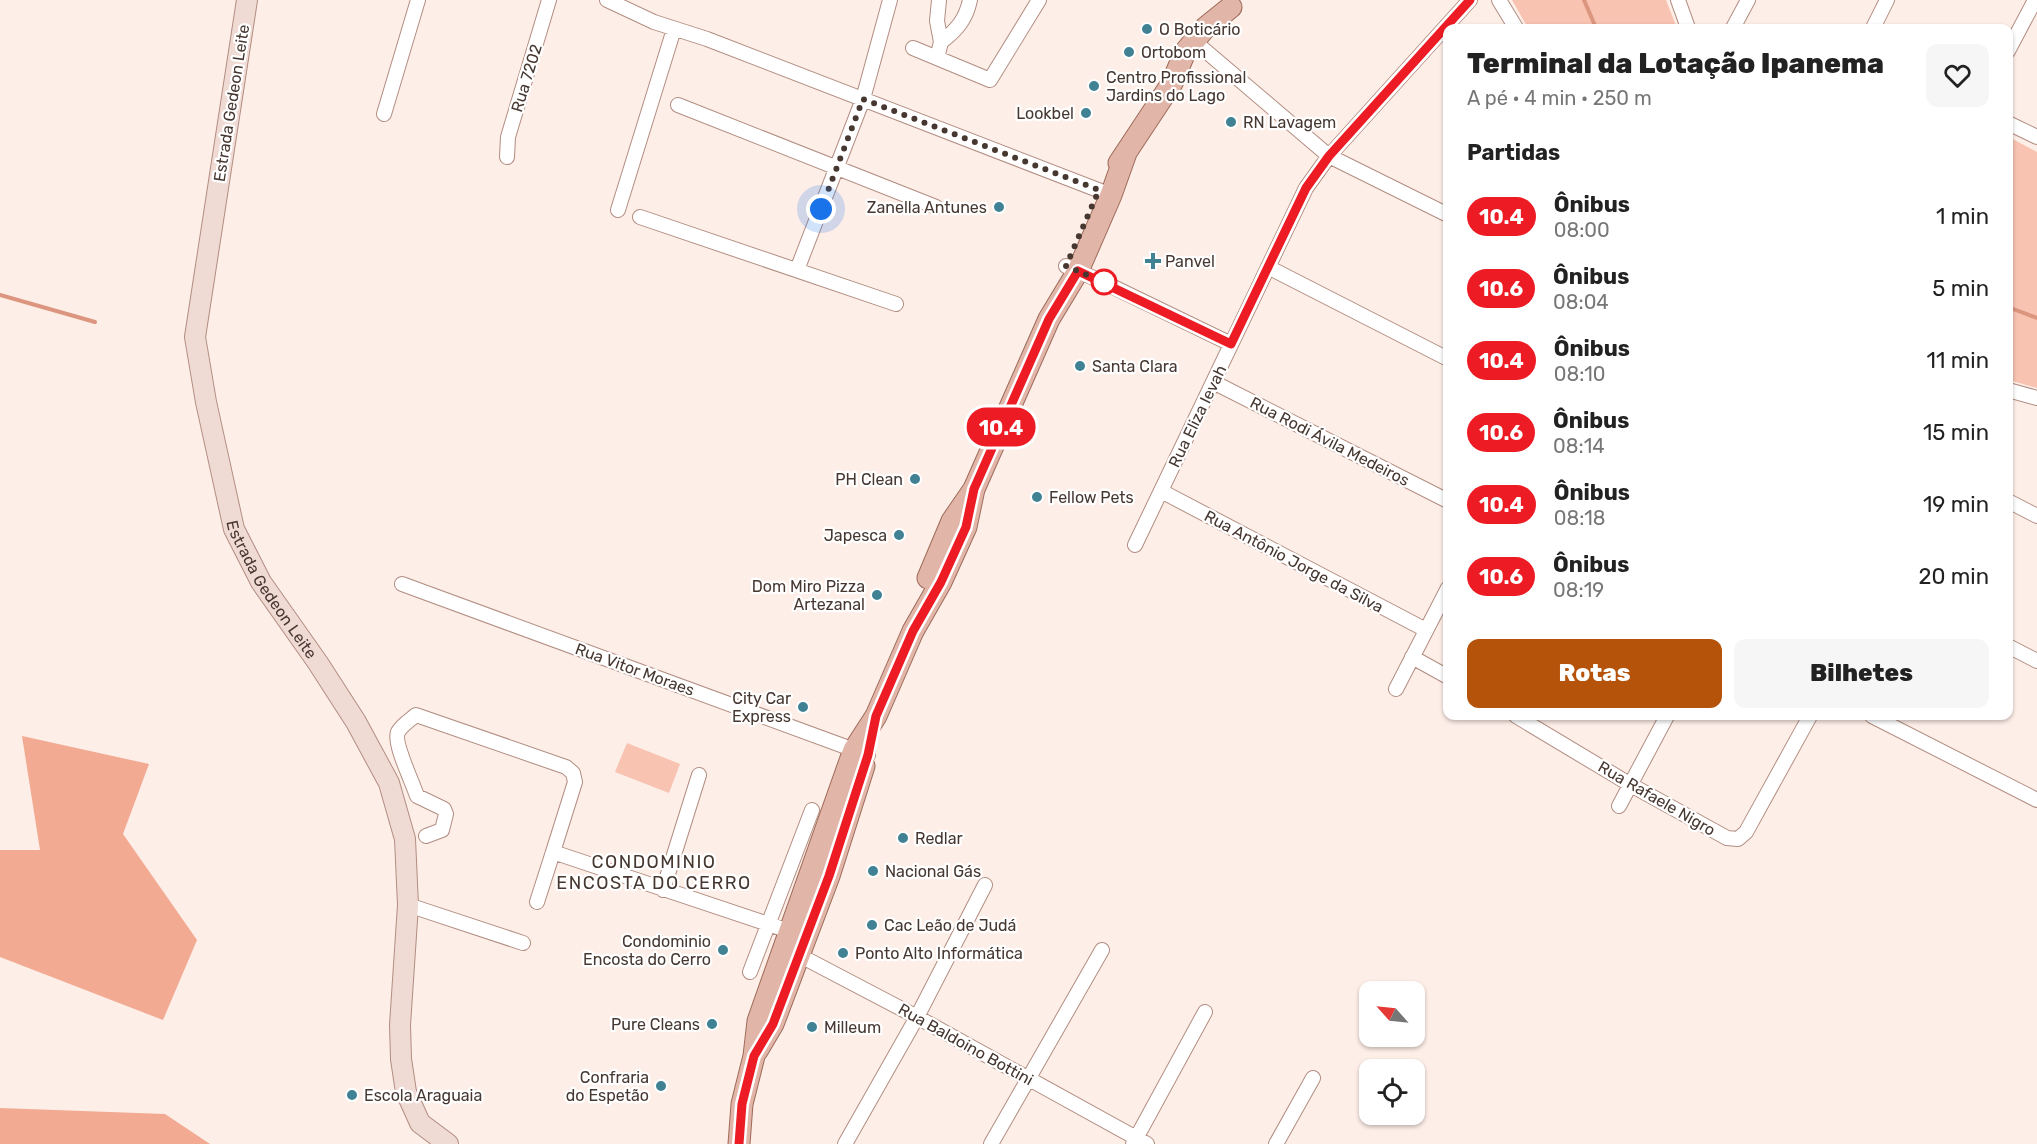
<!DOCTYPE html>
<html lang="pt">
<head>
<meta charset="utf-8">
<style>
  :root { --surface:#fff; --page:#f6f6f6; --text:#222; --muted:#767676; --accent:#b45309 }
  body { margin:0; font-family:Rubik,sans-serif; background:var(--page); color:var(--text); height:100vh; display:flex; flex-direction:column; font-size:22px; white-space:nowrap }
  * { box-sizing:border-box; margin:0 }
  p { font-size:20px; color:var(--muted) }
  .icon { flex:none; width:33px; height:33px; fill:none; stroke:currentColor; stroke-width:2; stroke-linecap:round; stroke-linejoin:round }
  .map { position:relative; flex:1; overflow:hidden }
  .side { position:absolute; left:1443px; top:24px; width:570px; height:696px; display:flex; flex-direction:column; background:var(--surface); border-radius:12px; box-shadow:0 2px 4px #0004 }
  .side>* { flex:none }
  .badge { padding:0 12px; border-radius:20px; font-size:21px; line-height:39px }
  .needle { width:39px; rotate:297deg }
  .controls { position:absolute; left:1359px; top:981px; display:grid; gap:12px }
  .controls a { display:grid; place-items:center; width:66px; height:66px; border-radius:12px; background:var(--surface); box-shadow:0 2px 4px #0004; font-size:30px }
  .you { position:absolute; width:30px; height:30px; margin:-15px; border:4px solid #fff; border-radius:50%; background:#1a73e8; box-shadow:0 0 0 9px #1a73e833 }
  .map>.badge { position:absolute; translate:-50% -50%; box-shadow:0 0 0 3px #fff }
  h2 { padding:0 24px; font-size:22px; line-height:54px }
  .round { display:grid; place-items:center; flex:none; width:63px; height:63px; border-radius:12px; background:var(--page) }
  .head { display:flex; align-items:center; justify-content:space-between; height:102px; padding:0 24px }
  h1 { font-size:28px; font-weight:800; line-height:45px }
  .cta { display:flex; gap:12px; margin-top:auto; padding:12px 24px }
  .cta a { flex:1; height:69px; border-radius:12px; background:var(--accent); color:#fff; font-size:24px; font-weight:800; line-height:69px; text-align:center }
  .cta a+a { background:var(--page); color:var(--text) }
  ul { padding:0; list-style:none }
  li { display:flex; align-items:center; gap:18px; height:72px; padding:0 24px }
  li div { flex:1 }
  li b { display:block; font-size:22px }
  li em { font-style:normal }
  li .badge { min-width:66px; font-weight:700; text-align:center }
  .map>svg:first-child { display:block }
  .green { fill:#f8c3b1 }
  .forest { fill:#f2aa92 }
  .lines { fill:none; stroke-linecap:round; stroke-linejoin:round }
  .stream { stroke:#dc957e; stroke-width:4 }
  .street-casing { stroke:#b28d81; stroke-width:16 }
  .secondary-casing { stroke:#b28d81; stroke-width:22 }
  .primary-casing { stroke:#9e6a59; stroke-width:23 }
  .street { stroke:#fff; stroke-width:14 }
  .secondary { stroke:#f0dad4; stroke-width:20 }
  .primary { stroke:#e1b6a8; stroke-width:21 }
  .line-casing { stroke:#fff; stroke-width:14 }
  .line { stroke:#ed1c24; stroke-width:9 }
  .walk { stroke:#463731; stroke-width:6; stroke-dasharray:0 10.8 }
  .poi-dot { fill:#408194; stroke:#fff; stroke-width:2 }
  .stop-dot { fill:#fff; stroke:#ed1c24; stroke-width:3 }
  .labels { text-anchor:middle; stroke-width:4.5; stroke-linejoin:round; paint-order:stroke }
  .poi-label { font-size:16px; fill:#463731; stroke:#fff; text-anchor:start }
  .street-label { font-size:16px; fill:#463731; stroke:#fff }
  .neighbourhood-label { font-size:18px; letter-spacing:1.5px; fill:#463731; stroke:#fff }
</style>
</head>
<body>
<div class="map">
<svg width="2037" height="1144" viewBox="0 0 2037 1144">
  <rect width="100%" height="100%" fill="#feeee8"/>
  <path class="green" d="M 1512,0 L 1666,0 L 1677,28 L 1528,28 Z
    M 2009,137 L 2037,152 L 2037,388 L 2009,380 Z
    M 627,743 L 680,764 L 669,793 L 615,772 Z"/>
  <path class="forest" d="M 22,736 L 149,764 L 123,834 L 197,940 L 163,1020 L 0,957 L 0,850 L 40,850 Z
    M 0,1108 L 165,1114 L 210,1144 L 0,1144 Z"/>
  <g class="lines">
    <path class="stream" d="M 1584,0 L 1596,28
      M 0,295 L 95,322
      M 2008,307 L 2037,318"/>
    <defs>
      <path id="street" d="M 607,0 L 654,22 L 707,39 L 1111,195
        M 1499,0 L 1516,28
        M 1678,0 L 1688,28
        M 1733,28 L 1748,0
        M 1873,28 L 1887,0
        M 1194,41 L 1329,156 L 1448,215
        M 941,42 C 957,30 966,19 970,0
        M 913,48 L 990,80 L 1039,0
        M 2008,51 L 2035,0
        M 937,58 L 941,42 L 937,21 L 939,0
        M 678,105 L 936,207
        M 384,114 L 418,0
        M 2008,123 L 2037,137
        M 507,157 L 508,137 L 549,0
        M 618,210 L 674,29
        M 640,217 L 896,304
        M 1066,266 L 1103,282 L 1231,344
        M 1268,267 L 1448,359
        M 797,270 L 863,99 L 890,0
        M 1213,382 L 1448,501
        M 2008,390 L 2037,398
        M 1161,491 L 1426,630
        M 2008,501 L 2037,516
        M 1135,545 L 1306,188 L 1329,156 L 1470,0
        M 402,584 L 868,755
        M 2008,646 L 2037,661
        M 1412,657 L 1448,677
        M 1396,689 L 1448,588
        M 1516,716 L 1631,785 L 1727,838 L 1738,839 L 1746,832 L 1810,716
        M 1872,716 L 2037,800
        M 1619,806 L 1667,716
        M 426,836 L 442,830 L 446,814 L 444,809 L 417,796 C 413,783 393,743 398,732 C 402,725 410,720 416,715 L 566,767 L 573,773 L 575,782 L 553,852 L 789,931
        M 663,890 L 699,775
        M 537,902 L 553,852
        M 408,905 L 523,943
        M 793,952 L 917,1017 L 1147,1144
        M 750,972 L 812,810
        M 845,1144 L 917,1017 L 985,885
        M 991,1144 L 1102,950
        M 1133,1144 L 1205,1012
        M 1276,1144 L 1313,1078"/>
      <g id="secondary">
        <path id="s1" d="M 247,0 L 195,337 L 206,402 L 234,529 L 261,582 L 318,663 L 356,722 L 389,783 L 405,839 L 408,905 L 400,1025 L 401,1059 L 406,1092 L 420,1123 L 448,1144"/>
      </g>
      <path id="primary" d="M 1119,163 L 1172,83 L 1185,52 L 1205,28 L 1231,7
        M 928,578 L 952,521 L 974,489 L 1049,319 L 1078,271 L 1111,195 L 1126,153
        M 757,1051 L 773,1024 L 829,876 L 864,766
        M 739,1144 L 742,1104 L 754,1056 L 758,1021 L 850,761 L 854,750 L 876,716 L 913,631 L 941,582 L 966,527 L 974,489"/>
    </defs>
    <use href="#street" class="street-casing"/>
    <use href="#secondary" class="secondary-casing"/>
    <use href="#primary" class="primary-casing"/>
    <use href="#street" class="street"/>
    <use href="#secondary" class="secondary"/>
    <use href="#primary" class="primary"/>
  </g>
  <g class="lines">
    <defs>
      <path id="line" d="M 739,1144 L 742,1104 L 754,1056 L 773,1024 L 829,876 L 868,755 L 876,716 L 913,631 L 941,582 L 966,527 L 974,489 L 1049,319 L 1078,271 L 1231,344 L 1306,188 L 1329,156 L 1470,0"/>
    </defs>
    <use href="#line" class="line-casing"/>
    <use href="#line" class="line"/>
    <path class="walk" d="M 821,209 L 863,99 L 1099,190 L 1066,266 L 1104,282"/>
  </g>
  <g class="poi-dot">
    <circle cx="1147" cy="29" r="6"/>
    <circle cx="1129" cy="52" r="6"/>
    <circle cx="1094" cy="86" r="6"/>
    <circle cx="1086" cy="113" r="6"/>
    <circle cx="1231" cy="122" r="6"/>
    <circle cx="999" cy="207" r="6"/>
    <path d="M1150 252h6v6h6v6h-6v6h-6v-6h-6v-6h6z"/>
    <circle cx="1080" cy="366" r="6"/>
    <circle cx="915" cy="479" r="6"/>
    <circle cx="1037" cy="497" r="6"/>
    <circle cx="899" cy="535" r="6"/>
    <circle cx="877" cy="595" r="6"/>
    <circle cx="803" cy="707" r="6"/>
    <circle cx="903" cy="838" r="6"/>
    <circle cx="873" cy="871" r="6"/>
    <circle cx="872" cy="925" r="6"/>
    <circle cx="723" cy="950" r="6"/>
    <circle cx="843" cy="953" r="6"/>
    <circle cx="712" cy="1024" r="6"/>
    <circle cx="812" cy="1027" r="6"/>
    <circle cx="661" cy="1086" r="6"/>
    <circle cx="352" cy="1095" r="6"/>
  </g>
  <circle class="stop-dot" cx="1104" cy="282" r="12"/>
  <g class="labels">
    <g class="poi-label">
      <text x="1159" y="35">O Boticário</text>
      <text x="1141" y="58">Ortobom</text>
      <text x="1106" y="83">Centro Profissional<tspan x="1106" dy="18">Jardins do Lago</tspan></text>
      <text x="1074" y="119" text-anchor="end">Lookbel</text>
      <text x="1243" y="128">RN Lavagem</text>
      <text x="987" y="213" text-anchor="end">Zanella Antunes</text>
      <text x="1165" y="267">Panvel</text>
      <text x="1092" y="372">Santa Clara</text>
      <text x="903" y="485" text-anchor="end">PH Clean</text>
      <text x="1049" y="503">Fellow Pets</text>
      <text x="887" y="541" text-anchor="end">Japesca</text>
      <text x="865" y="592" text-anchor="end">Dom Miro Pizza<tspan x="865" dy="18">Artezanal</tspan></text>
      <text x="791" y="704" text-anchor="end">City Car<tspan x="791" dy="18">Express</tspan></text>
      <text x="915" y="844">Redlar</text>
      <text x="885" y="877">Nacional Gás</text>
      <text x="884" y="931">Cac Leão de Judá</text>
      <text x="711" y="947" text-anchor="end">Condominio<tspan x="711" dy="18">Encosta do Cerro</tspan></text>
      <text x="855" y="959">Ponto Alto Informática</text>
      <text x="700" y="1030" text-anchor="end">Pure Cleans</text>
      <text x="824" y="1033">Milleum</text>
      <text x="649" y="1083" text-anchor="end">Confraria<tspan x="649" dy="18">do Espetão</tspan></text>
      <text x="364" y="1101">Escola Araguaia</text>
    </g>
    <g class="street-label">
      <text transform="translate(526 78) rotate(-73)" y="6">Rua 7202</text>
      <text transform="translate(231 103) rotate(-81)" y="6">Estrada Gedeon Leite</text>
      <text transform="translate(1197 416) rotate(-64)" y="6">Rua Eliza Ievah</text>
      <text transform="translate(1330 441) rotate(27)" y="6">Rua Rodi Ávila Medeiros</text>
      <text transform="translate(1294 561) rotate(28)" y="6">Rua Antônio Jorge da Silva</text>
      <text dy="6" stroke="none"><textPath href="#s1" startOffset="608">Estrada Gedeon Leite</textPath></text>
      <text transform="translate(635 669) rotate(20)" y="6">Rua Vitor Moraes</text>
      <text transform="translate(1657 798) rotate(30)" y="6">Rua Rafaele Nigro</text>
      <text transform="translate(966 1044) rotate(29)" y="6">Rua Baldoino Bottini</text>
    </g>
    <g class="neighbourhood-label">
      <text x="654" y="868">CONDOMINIO<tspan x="654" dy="21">ENCOSTA DO CERRO</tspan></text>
    </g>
  </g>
</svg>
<div class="controls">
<a><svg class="needle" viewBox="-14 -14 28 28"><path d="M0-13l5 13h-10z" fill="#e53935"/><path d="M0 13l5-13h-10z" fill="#767676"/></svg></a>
<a><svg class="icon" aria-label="locate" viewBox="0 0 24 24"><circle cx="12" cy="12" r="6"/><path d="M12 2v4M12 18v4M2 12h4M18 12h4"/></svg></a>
</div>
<div class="you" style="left:821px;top:209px"></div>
<b class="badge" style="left:1001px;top:427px;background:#ed1c24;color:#fff">10.4</b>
<section class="side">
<div class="head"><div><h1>Terminal da Lotação Ipanema</h1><p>A pé · 4 min · 250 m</p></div><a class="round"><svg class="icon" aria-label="heart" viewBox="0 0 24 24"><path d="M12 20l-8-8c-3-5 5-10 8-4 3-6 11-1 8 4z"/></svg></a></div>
<h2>Partidas</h2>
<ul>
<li><span class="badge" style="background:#ed1c24;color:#fff">10.4</span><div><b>Ônibus</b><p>08:00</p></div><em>1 min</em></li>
<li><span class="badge" style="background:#ed1c24;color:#fff">10.6</span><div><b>Ônibus</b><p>08:04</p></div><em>5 min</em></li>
<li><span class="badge" style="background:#ed1c24;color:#fff">10.4</span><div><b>Ônibus</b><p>08:10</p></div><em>11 min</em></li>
<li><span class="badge" style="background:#ed1c24;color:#fff">10.6</span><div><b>Ônibus</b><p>08:14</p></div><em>15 min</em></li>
<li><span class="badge" style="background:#ed1c24;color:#fff">10.4</span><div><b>Ônibus</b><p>08:18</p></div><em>19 min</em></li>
<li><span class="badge" style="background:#ed1c24;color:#fff">10.6</span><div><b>Ônibus</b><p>08:19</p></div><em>20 min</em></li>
</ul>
<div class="cta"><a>Rotas</a><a>Bilhetes</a></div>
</section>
</div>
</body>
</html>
